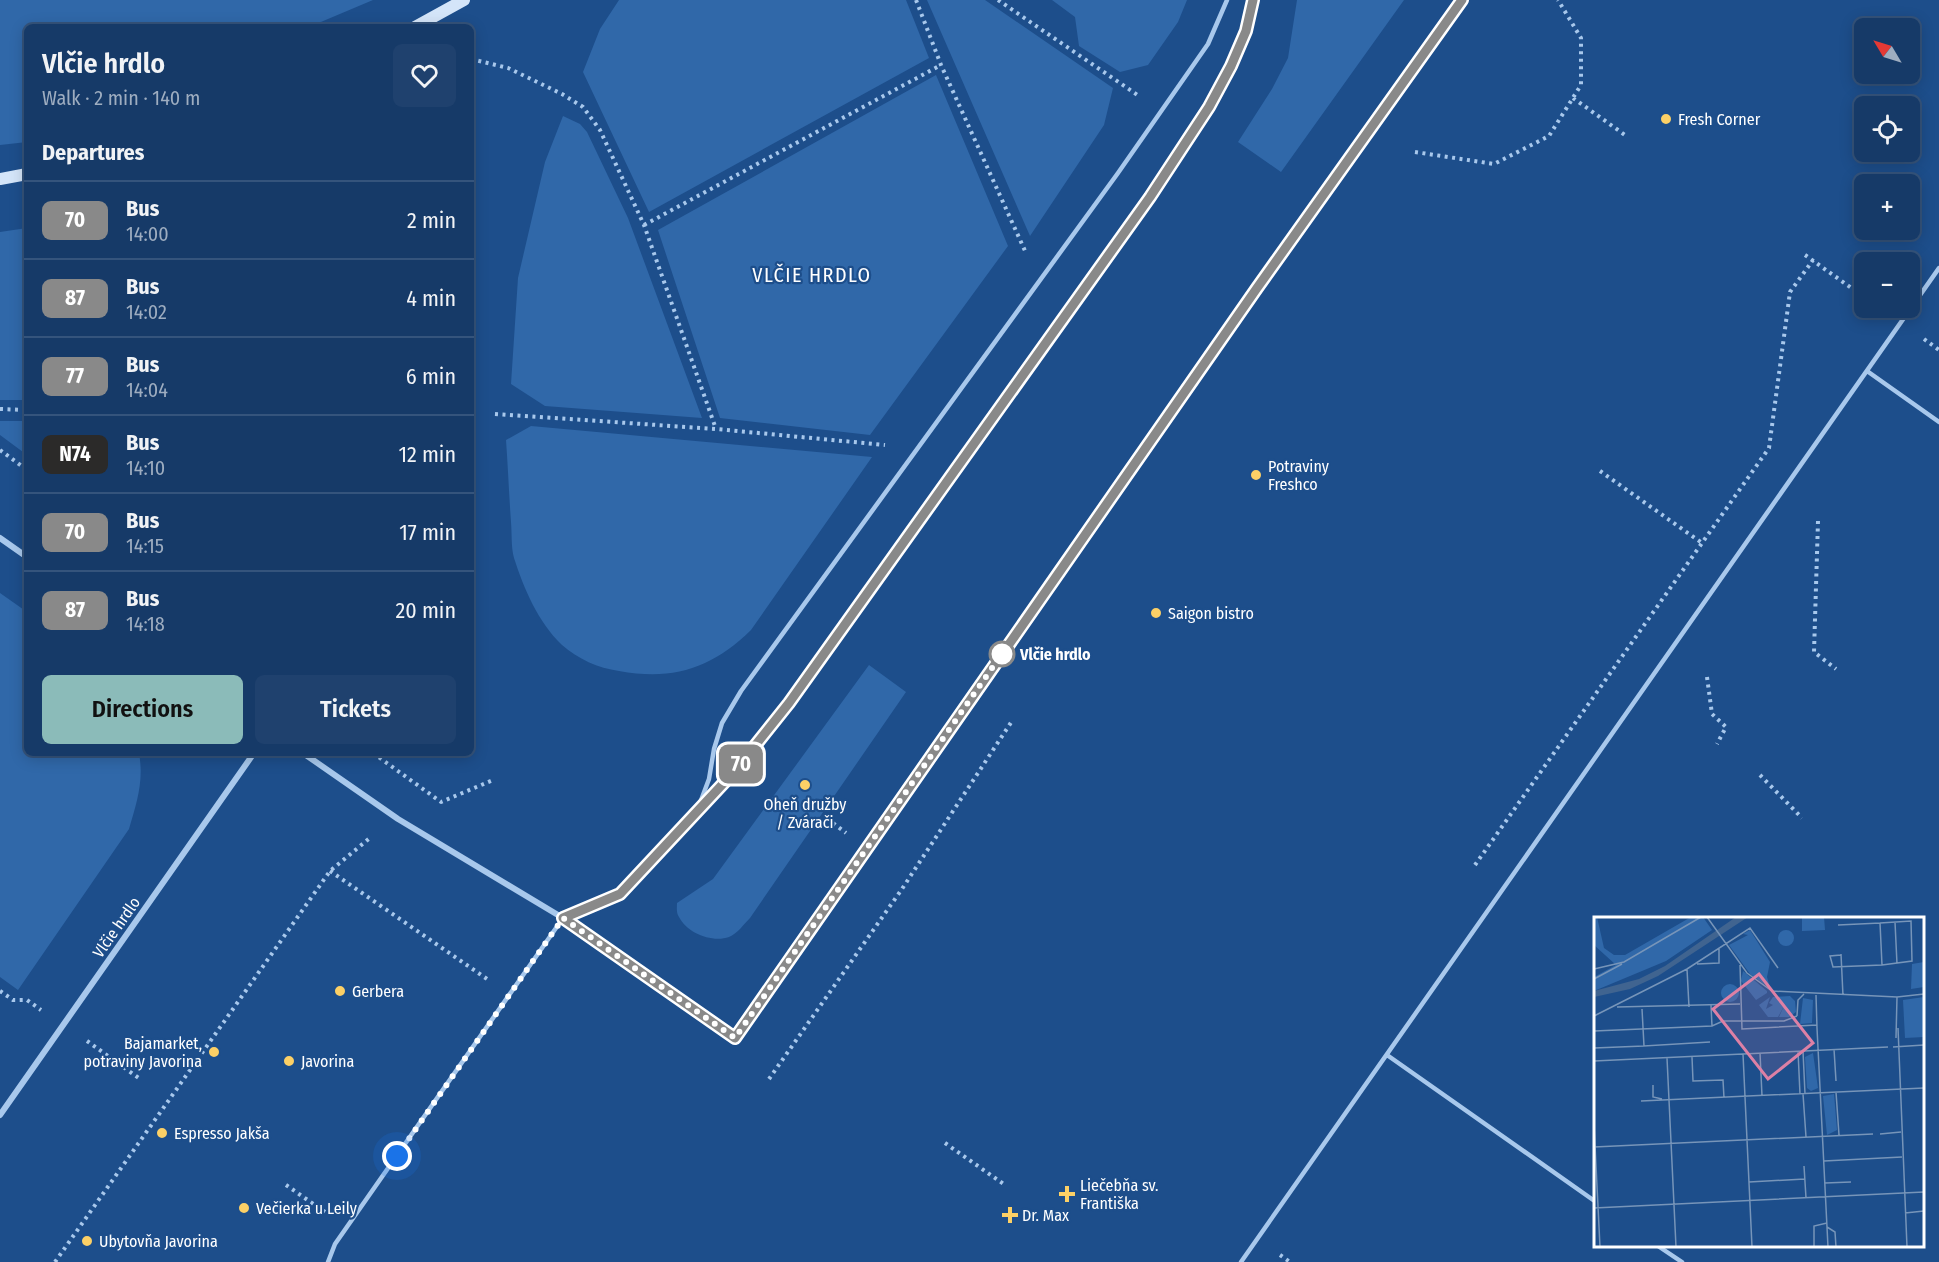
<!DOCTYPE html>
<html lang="en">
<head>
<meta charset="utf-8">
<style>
  :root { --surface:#163a68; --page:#1f416e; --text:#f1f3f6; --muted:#9eadc0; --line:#35547c; --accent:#8bbbb9 }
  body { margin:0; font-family:"Fira Sans Condensed",sans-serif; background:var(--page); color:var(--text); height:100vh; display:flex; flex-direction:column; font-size:22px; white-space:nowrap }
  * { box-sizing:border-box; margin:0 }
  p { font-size:20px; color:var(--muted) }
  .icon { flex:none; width:33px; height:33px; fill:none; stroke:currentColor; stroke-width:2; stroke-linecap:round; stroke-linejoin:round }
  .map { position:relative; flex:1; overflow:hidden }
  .details { position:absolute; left:24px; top:24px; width:450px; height:732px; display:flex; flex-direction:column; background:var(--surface); border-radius:9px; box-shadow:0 3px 15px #0003,0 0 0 2px var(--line) }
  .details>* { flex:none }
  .badge { padding:0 12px; border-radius:9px; font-size:21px; line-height:39px }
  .needle { width:39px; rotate:308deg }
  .controls { position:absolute; left:1854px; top:18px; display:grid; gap:12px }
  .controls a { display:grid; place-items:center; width:66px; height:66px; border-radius:9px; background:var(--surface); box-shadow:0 3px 15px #0003,0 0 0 2px var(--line); font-size:30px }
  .you { position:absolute; width:30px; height:30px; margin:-15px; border:4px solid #fff; border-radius:50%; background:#1a73e8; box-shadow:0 0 0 9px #1a73e833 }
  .map>.badge { position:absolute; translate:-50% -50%; box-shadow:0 0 0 3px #fff }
  h2 { padding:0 18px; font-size:22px; line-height:54px }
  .round { display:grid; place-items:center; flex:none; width:63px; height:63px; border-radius:9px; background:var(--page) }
  .head { display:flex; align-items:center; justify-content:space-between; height:102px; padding:0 18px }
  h1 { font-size:28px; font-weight:600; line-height:45px }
  .primary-button { display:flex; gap:12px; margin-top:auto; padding:12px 18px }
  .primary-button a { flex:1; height:69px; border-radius:9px; background:var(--accent); color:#111; font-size:24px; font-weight:600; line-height:69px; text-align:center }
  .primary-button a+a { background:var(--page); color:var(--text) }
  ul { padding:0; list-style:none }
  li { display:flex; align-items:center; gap:18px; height:78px; padding:0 18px; border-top:2px solid var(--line) }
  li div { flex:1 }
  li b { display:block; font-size:22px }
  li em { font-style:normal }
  li .badge { min-width:66px; font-weight:700; text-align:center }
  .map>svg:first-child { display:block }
  .green { fill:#3068a9 }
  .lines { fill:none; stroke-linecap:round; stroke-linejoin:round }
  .path { stroke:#a8c8ec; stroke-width:4; stroke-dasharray:3 4.5; stroke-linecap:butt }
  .service { stroke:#a8c8ec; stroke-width:4.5 }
  .minor { stroke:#a8c8ec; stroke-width:6 }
  .secondary { stroke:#d4e5f9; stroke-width:12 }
  .line-casing { stroke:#fff; stroke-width:14 }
  .line { stroke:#898989; stroke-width:9 }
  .walk { stroke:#fff; stroke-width:6; stroke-dasharray:0 10.8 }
  .poi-dot { fill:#fcd066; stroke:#1d4e8b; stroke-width:2 }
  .stop-dot { fill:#fff; stroke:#898989; stroke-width:3 }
  .labels { text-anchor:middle; stroke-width:4.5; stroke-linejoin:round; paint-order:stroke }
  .poi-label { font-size:16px; fill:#fff; stroke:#1d4e8b; text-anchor:start }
  .stop-label { font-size:16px; font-weight:bold; fill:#fff; stroke:#1d4e8b; text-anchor:start }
  .street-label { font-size:16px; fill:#fff; stroke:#1d4e8b }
  .quarter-label { font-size:20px; letter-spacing:1.5px; fill:#fff; stroke:#1d4e8b }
  .inset-road { fill:none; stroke:#7795b9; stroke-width:1.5 }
  .view { fill:#dd80a5; fill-opacity:0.15; stroke:#dd80a5; stroke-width:3 }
  .inset-edge { fill:none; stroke:#fff; stroke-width:3 }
</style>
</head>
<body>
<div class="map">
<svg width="1939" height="1262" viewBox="0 0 1939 1262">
  <rect width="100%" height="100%" fill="#1d4e8b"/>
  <path class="green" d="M 0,0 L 373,0 L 309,27 L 27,27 L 27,142 L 0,145 Z
    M 619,0 L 906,0 L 929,58 L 649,212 L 583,72 L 600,29 Z
    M 927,0 L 985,0 L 1113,88 L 1104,125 L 1030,236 Z
    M 1052,0 L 1187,0 L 1178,22 L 1148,65 L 1120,72 L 1079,46 L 1075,17 Z
    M 1297,0 L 1404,0 L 1281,172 L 1238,142 L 1272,89 L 1288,58 Z
    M 936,75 L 1008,246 L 870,435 L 720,418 L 658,230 Z
    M 563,116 L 580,124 L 587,132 L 628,218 L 702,418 L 545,406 L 511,384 L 518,278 L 545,162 Z
    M 27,228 L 27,400 L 0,400 L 0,232 Z
    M 0,421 L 27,421 L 27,455 L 0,435 Z
    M 531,426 L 872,457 L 751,630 C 712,668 674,681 619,671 C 598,668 578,659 562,645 C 538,622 524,589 514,558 C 511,547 512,534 511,522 C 509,495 508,467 506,440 Z
    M 0,593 L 27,612 L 27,753 L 139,753 C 144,781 137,802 129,829 L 18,990 L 0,977 Z
    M 869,665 L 906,692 L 750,918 C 744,924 737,934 729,937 C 712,943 687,933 679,917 C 676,913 677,907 677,903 L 713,879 Z"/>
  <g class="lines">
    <path class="path" d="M 916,0 L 941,65 L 1026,253
      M 998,0 L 1139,96
      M 471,59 L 508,68 L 562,94 L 583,107 L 600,130 L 644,225 L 716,429
      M 1573,98 L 1625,135
      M 1415,152 L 1494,164 L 1549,136 L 1581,85 L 1581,38 L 1558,0
      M 644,225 L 941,65
      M 1805,255 L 1864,297
      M 1924,339 L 1939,350
      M 0,409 L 27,410
      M 495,414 L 716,429 L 885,445
      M 0,450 L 27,470
      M 1600,471 L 1702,543
      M 1818,521 L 1814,652 L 1836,669
      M 1707,677 L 1712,714 L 1726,727 L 1717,744
      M 373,753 L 441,802 L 493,780
      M 1760,775 L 1802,818
      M 833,823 L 846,833
      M 1475,865 L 1769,448 L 1790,292 L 1813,260
      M 330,871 L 487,979
      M 0,991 L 13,1000 L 27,1000 L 41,1010
      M 87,1041 L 140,1079
      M 769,1079 L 902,889 L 1012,721
      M 945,1143 L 1005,1185
      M 286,1185 L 325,1212
      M 1280,1255 L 1290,1262
      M 55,1262 L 330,871 L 371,837"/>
    <path class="service" d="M 1867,371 L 1939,422
      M 697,811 L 709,779 L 714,749 L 722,723 L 741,691 L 1118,173 L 1208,44 L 1227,0
      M 563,918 L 735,1038 L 1246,304 L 1462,0
      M 563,918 L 620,894 L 734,772 L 789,703 L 1151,197 L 1209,107 L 1231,66 L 1246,31 L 1253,0
      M 1387,1055 L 1596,1202
      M 1658,1246 L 1682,1262
      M 328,1262 L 335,1244 L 563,918
      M 1241,1262 L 1939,268"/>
    <path class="minor" d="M 0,538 L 27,557
      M 303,753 L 398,819 L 563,918
      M 0,1115 L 254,753"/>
    <path class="secondary" d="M 415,27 L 464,0
      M 0,179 L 27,174"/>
  </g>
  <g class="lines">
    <defs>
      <path id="line" d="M 1253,0 L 1246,31 L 1231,66 L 1209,107 L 1150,197 L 789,703 L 734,772 L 620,894 L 563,918 L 735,1038 L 1257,288 L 1462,0"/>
    </defs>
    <use href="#line" class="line-casing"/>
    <use href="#line" class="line"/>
    <path class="walk" d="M 397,1156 L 563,918 L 735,1038 L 1008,645 L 1002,654"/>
  </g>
  <g class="poi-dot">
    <circle cx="1666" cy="119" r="6"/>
    <circle cx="1256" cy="475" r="6"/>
    <circle cx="1156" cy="613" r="6"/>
    <circle cx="805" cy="785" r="6"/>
    <circle cx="340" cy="991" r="6"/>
    <circle cx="214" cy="1052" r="6"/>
    <circle cx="289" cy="1061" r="6"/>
    <circle cx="162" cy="1133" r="6"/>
    <path d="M1064 1185h6v6h6v6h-6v6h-6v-6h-6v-6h6z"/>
    <circle cx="244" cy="1208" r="6"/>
    <path d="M1007 1206h6v6h6v6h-6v6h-6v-6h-6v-6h6z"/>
    <circle cx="87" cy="1241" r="6"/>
  </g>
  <circle class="stop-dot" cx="1002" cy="654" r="12"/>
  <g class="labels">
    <g class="poi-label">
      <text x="1678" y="125">Fresh Corner</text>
      <text x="1268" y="472">Potraviny<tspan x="1268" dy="18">Freshco</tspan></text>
      <text x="1168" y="619">Saigon bistro</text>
      <text x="805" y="810" text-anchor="middle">Oheň družby<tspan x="805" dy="18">/ Zvárači</tspan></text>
      <text x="352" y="997">Gerbera</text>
      <text x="202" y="1049" text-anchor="end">Bajamarket,<tspan x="202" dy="18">potraviny Javorina</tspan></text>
      <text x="301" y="1067">Javorina</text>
      <text x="174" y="1139">Espresso Jakša</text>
      <text x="1080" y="1191">Liečebňa sv.<tspan x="1080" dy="18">Františka</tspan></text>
      <text x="256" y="1214">Večierka u Leily</text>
      <text x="1022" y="1221">Dr. Max</text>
      <text x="99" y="1247">Ubytovňa Javorina</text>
    </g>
    <g class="stop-label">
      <text x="1020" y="660">Vlčie hrdlo</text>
    </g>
    <g class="street-label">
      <text transform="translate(116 927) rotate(-55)" y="6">Vlčie hrdlo</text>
    </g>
    <g class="quarter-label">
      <text x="812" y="282">VLČIE HRDLO</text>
    </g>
  </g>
  <g transform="translate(1594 917)">
    <rect width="330" height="330" fill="#1d4e8b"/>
    <path d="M 0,0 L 3,0 L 10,31 L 20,38 L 31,38 L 97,0 L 109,0 L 118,13 L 72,44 L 0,74 L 0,60 L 22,48 L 0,28 ZM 208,0 L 230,0 L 231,13 L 208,14 ZM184 21a8 8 0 1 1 16 0a8 8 0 1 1-16 0ZM 156,13 L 176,45 L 173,60 L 176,71 L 156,57 L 135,28 L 154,18 L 149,17 ZM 330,45 L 330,70 L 317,72 L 318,47 ZM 149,54 L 173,74 L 173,76 L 162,83 L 147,64 ZM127 76a9 9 0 1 1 18 0a9 9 0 1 1-18 0ZM 196,79 L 201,84 L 202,95 L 195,100 L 185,100 L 190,89 L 184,100 L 174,100 L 165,88 L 176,80 L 172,92 L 179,88 L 175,86 L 179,80 ZM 330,80 L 330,120 L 311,121 L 309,83 ZM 209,81 L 219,83 L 218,106 L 206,107 ZM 219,136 L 224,171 L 217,174 L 213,171 L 211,140 ZM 240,177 L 243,213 L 233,218 L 229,179 Z" fill="#3068a9"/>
    <path d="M 142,0 L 154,0 L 64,59 L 36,72 L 0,80 L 0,74 L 45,62 L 71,49 Z" fill="#406490"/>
    <path class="inset-road" d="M 113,0 L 153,56 L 178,74 L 303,80 L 330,77M 301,5 L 303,47M 286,6 L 317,4 L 318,44 L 288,48M 244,8 L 286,6 L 288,48 L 239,50 L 236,39 L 247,38M 247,37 L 249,79M 103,47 L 125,46 L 125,31M 146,48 L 148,112 L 223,108M 0,52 L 30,45 L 107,0M 93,52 L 95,90M 0,62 L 28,47M 222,78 L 223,111M 117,88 L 118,109M 23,90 L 146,87M 48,92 L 50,129 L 116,125M 0,99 L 93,52 L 156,11 L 184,51M 203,99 L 204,83 L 210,77M 223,111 L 234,330M 304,111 L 313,330M 0,114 L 118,109 L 129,104 L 190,104 L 203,99M 302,121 L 303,80M 299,130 L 330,128M 0,131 L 50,129M 240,132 L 242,164M 204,134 L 206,177M 209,134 L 211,177M 166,136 L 168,179M 149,137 L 158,330M 98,140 L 99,164 L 129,163 L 130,181M 73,141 L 82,330M 0,144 L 294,130M 59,168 L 59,180 L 68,182M 242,175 L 245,218M 209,177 L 212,220M 47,184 L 330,171M 0,208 L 6,330M 286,217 L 307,215M 0,230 L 279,217M 230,244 L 308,240M 210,249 L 212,281M 155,265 L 211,262M 231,266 L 257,265M 0,291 L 330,275M 311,296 L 330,294M 233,310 L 241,315 L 242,330M 220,330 L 220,309 L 233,306"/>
    <path class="view" d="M 165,57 L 219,126 L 174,162 L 119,92 Z"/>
    <rect width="330" height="330" class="inset-edge"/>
  </g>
</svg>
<div class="controls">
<a><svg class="needle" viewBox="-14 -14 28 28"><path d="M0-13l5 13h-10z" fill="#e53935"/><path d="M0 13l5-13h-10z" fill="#9eadc0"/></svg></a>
<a><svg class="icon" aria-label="locate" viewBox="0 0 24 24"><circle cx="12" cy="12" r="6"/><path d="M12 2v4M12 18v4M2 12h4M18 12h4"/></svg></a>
<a>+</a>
<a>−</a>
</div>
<div class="you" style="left:397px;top:1156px"></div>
<b class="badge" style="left:741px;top:764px;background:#898989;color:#fff">70</b>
<section class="details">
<div class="head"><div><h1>Vlčie hrdlo</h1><p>Walk · 2 min · 140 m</p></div><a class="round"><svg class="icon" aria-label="heart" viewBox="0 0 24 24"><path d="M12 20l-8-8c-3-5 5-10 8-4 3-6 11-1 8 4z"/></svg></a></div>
<h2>Departures</h2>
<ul>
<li><span class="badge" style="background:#898989;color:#fff">70</span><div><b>Bus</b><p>14:00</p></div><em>2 min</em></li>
<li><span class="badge" style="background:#898989;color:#fff">87</span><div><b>Bus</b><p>14:02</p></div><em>4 min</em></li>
<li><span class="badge" style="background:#898989;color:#fff">77</span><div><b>Bus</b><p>14:04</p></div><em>6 min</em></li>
<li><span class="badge" style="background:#2b2a29;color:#fff">N74</span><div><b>Bus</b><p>14:10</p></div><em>12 min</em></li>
<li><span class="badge" style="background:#898989;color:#fff">70</span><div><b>Bus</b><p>14:15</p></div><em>17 min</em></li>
<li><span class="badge" style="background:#898989;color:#fff">87</span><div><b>Bus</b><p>14:18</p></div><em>20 min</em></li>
</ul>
<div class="primary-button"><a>Directions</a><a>Tickets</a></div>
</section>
</div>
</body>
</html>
